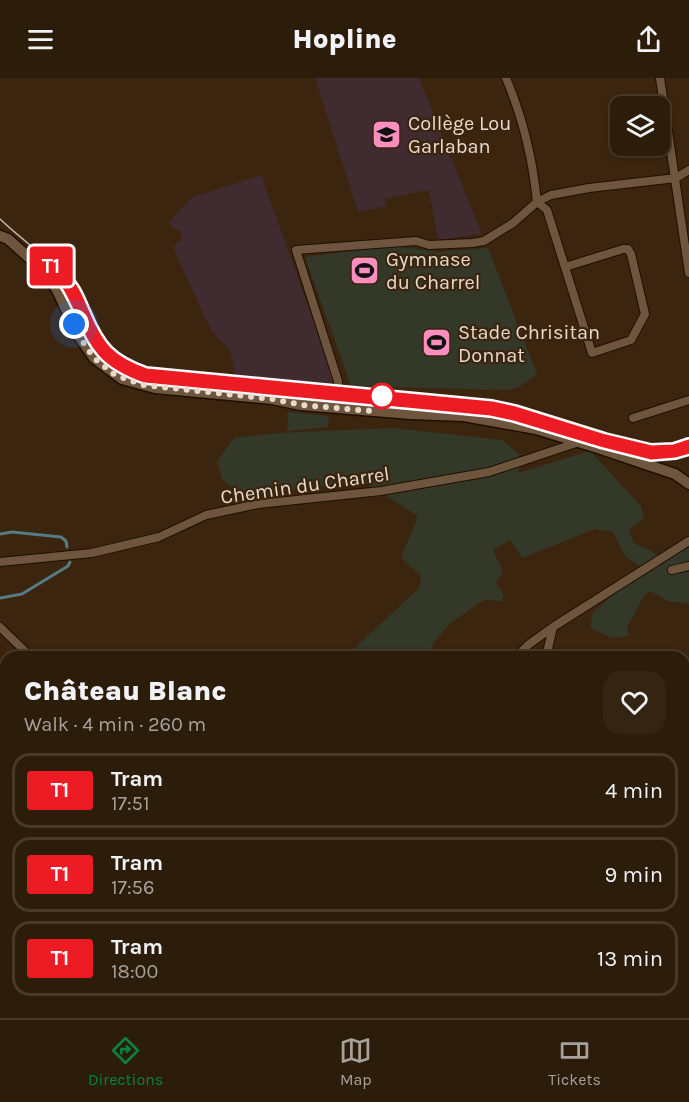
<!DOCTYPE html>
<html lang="en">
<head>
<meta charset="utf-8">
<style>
  :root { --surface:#2c1c0a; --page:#342513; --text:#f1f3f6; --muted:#a6a19c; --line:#483a2b; --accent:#0b8043 }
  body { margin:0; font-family:Karla,sans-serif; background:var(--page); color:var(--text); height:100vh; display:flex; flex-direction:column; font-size:22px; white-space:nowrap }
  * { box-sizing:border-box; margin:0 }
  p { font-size:20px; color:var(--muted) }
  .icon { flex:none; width:33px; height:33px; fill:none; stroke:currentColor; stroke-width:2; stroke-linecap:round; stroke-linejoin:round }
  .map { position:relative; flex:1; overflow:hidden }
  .drawer { position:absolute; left:0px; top:573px; width:690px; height:368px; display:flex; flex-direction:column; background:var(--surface); border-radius:18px 18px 0 0; box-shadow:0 3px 9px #0003,0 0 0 2px var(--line) }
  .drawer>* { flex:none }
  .badge { padding:0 12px; border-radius:4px; font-size:21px; line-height:39px }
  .controls { position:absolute; left:610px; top:18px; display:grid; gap:12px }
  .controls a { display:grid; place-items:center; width:60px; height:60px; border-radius:12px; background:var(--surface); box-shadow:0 3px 9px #0003,0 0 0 2px var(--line); font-size:30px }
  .you { position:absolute; width:30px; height:30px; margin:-15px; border:4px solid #fff; border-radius:50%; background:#1a73e8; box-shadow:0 0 0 9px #1a73e833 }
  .map>.badge { position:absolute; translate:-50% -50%; box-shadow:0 0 0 3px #fff }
  .round { display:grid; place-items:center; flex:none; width:63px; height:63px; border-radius:18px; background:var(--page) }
  .overview { display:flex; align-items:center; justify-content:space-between; height:102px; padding:0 24px }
  h1 { font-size:28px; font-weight:800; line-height:45px }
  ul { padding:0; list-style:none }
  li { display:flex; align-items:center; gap:18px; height:75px; margin:0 12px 9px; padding:0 12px; border:3px solid var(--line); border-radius:18px }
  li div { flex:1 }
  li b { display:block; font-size:22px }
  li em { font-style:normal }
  li .badge { min-width:66px; font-weight:700; text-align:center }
  header { display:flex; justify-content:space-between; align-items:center; height:78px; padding:0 24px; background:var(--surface); font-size:27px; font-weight:800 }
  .menu { display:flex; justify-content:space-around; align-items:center; height:84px; border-top:2px solid var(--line); background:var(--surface); font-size:16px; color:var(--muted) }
  .menu a { display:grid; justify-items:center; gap:3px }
  .menu .current { color:var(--accent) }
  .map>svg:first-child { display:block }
  .education { fill:#402c30 }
  .green { fill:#333828 }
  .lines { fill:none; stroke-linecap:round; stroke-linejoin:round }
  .stream { stroke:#567b84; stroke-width:3 }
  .minor-casing { stroke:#210e00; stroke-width:10 }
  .tertiary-casing { stroke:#210e00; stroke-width:13 }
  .secondary-casing { stroke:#210e00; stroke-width:14 }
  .minor { stroke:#6e563e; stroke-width:8 }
  .tertiary { stroke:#6e563e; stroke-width:10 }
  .secondary { stroke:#8e5451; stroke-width:12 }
  .tram { stroke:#c9baaa; stroke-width:1.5 }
  .line-casing { stroke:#fff; stroke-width:14 }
  .line { stroke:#ed1c24; stroke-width:9 }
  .walk { stroke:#e8dacc; stroke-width:6; stroke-dasharray:0 10.8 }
  .stop-dot { fill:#fff; stroke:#ed1c24; stroke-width:3 }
  .labels { text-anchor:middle; stroke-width:4.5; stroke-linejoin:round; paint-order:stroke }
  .poi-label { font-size:20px; fill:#e8dacc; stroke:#3b250e; text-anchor:start }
  .street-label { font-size:20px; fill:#e8dacc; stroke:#3b250e }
</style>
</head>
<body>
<header><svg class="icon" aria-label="menu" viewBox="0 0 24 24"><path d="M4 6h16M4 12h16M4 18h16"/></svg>Hopline<svg class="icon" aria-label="share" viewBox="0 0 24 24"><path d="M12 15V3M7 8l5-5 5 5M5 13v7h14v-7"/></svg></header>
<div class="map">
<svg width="689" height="940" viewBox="0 0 689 940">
  <rect width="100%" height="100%" fill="#3b250e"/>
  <path class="education" d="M 315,0 L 419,0 L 482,156 L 438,162 L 429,112 L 385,121 L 386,128 L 358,134 Z
    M 261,97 L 327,281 L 334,303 L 328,307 L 236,299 L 230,272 L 211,252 L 174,172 L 176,165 L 182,162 L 180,153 L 173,150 L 169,144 L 191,120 Z"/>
  <path class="green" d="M 393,168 L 439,174 L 488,170 L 537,296 L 519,309 L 506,312 L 351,308 L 305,179 Z
    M 288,334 L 329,338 L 328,349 L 287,353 Z
    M 393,350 L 502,362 L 519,376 L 518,395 L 590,373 L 641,428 L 644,441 L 629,452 L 634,465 L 665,480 L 689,468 L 689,526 L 668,523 L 650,513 C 638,522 637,536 627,549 L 629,558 L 612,560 L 590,550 L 593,534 L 643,491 L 625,478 L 613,454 L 595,451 L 522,480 L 510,462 L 493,472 L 503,493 L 496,505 L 504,517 L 501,524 L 487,521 L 476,527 L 451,545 L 434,564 L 426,579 L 348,579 L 361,564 L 419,510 L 421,498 L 401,480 L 418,438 L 364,404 L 240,418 L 222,401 L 217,383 L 234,360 L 279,355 Z"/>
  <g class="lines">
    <path class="stream" d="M 0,456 L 12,454 L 61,459 L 66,463 L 67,469
      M 0,520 L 22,516 L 68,488 L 70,484"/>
    <defs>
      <path id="minor" d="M 506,0 C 522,38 533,83 537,124 L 547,132 L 592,275 L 631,262 L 645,236 L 631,176 L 628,171 L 623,171 L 565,189
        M 660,0 L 689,195
        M 338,330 L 338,303 L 296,172 L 416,163 L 429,167 L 472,165 L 484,163 L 513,145 L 537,124 L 551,117 L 589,110 L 676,100 L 689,92
        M 633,340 L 689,322
        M 0,484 L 92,475 L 159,459 L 206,437 L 258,426 L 381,413 L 489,394 L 579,364
        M 672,492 L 689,488
        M 0,549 L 31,579
        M 516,579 L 528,567 L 553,549
        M 546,579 L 553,549 L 689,463
        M 0,768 L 6,775
        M 0,918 L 6,924
        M 16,934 L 21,940
        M 428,934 L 434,940
        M 40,940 L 46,934
        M 269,940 L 275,934
        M 498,940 L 499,934"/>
      <path id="tertiary" d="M 0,158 L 8,161 L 44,193 L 57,212 L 78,257 L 94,280 L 122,301 L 155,310 L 272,321 L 301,327 L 411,336 L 464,338 L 536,351 L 598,370 L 675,396 L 689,406"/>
      <path id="secondary" d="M 684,701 L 689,694
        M 533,940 L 536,934"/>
    </defs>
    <use href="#minor" class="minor-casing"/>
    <use href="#tertiary" class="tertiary-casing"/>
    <use href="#secondary" class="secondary-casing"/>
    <use href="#minor" class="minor"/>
    <use href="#tertiary" class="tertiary"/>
    <use href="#secondary" class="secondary"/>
    <path class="tram" d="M 0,141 C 21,161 47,179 66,200 C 74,210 78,221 83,233 C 99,268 108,282 146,295 L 492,329 L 515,333 L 605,361 L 651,372 L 674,371 L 689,366
      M 684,717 L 689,709
      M 546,940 L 549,934"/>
  </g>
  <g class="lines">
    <defs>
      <path id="line" d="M 689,366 L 674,371 L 651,372 L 605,361 L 515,333 L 492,328 L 146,295 C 111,283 99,269 85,235 C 81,227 78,217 73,210 C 67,200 58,193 50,186 C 57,195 64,203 69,212 C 94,258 90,280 145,300 L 491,333 L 514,338 L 604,365 L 651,377 L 675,375 L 689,371"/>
    </defs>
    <use href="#line" class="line-casing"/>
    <use href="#line" class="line"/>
    <path class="walk" d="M 74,246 L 78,257 L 94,280 L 115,297 L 143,307 L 272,321 L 302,327 L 371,333 L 382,318"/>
  </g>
  <defs>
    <symbol id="school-square" viewBox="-11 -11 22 22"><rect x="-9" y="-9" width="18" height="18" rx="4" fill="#fd8ebf" stroke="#3b250e"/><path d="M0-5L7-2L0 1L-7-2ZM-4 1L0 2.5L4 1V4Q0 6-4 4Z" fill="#111"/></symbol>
    <symbol id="stadium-square" viewBox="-11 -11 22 22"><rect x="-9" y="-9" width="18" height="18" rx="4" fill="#fd8ebf" stroke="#3b250e"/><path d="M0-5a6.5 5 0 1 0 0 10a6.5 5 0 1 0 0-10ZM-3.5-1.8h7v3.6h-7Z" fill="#111"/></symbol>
  </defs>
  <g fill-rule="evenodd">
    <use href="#school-square" x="370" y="40" width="33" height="33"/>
    <use href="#stadium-square" x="348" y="176" width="33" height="33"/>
    <use href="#stadium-square" x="420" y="248" width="33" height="33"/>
  </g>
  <circle class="stop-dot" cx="382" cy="318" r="12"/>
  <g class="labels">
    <g class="poi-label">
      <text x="408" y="52">Collège Lou<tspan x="408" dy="23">Garlaban</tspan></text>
      <text x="386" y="188">Gymnase<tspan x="386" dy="23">du Charrel</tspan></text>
      <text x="458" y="261">Stade Chrisitan<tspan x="458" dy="23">Donnat</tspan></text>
    </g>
    <g class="street-label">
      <text transform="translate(305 407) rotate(-8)" y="7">Chemin du Charrel</text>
    </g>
  </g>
</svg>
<div class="controls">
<a><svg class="icon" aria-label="layers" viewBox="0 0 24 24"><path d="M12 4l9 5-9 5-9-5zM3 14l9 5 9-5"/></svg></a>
</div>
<div class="you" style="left:74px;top:246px"></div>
<b class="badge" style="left:51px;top:188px;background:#ed1c24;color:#fff">T1</b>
<section class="drawer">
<div class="overview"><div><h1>Château Blanc</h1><p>Walk · 4 min · 260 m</p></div><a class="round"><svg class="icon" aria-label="heart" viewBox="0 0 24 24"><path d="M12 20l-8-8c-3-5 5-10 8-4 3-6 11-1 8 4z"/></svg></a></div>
<ul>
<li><span class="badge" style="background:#ed1c24;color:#fff">T1</span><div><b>Tram</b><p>17:51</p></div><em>4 min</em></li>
<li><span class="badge" style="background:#ed1c24;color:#fff">T1</span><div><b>Tram</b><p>17:56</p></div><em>9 min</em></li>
<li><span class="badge" style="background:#ed1c24;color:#fff">T1</span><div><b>Tram</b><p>18:00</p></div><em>13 min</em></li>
</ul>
</section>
</div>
<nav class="menu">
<a class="current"><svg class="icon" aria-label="directions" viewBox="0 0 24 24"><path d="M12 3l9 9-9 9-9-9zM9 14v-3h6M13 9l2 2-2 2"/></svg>Directions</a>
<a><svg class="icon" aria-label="map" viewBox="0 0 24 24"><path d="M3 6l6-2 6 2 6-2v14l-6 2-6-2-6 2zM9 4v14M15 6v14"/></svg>Map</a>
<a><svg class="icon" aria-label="tickets" viewBox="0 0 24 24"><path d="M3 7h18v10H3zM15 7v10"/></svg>Tickets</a>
</nav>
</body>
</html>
